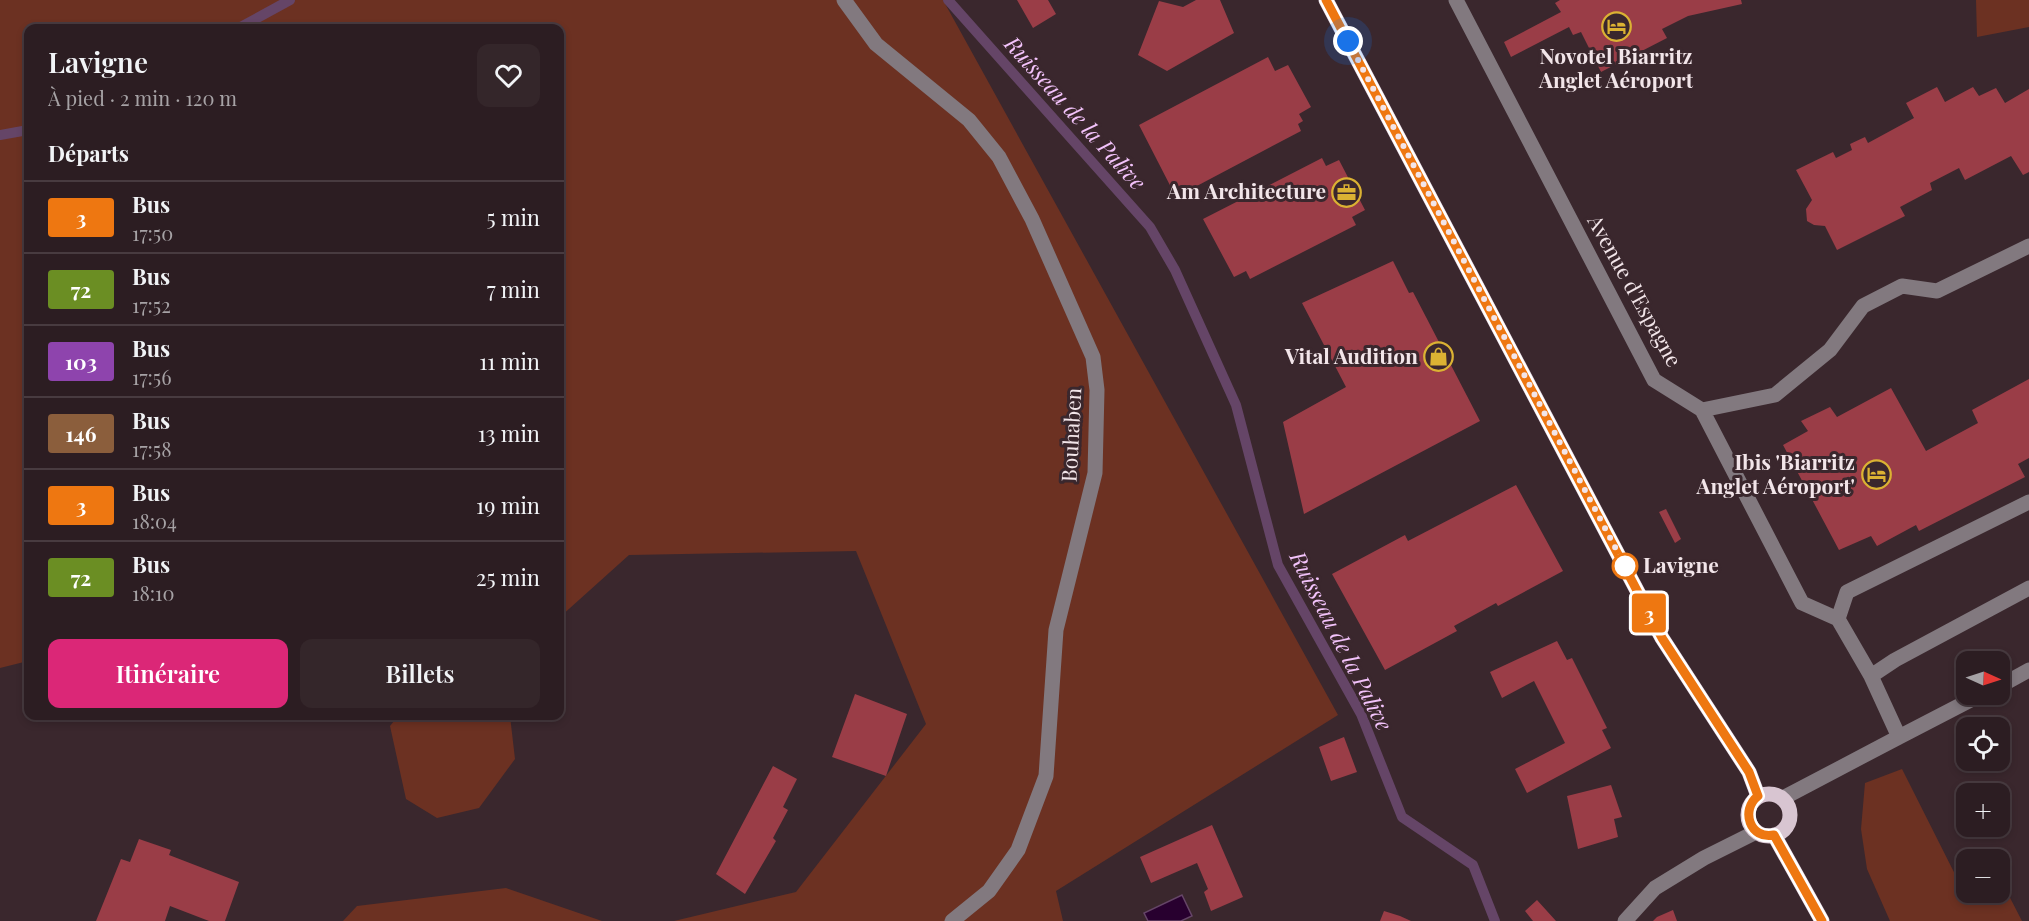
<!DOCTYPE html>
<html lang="fr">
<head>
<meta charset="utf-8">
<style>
  :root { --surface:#2c1d22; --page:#34262a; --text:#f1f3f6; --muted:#a6a2a5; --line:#483b40; --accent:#db2777 }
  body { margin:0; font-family:"Playfair Display",serif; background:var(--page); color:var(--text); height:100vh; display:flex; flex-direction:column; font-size:22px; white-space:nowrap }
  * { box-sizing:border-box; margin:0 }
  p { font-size:20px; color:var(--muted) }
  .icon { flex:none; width:33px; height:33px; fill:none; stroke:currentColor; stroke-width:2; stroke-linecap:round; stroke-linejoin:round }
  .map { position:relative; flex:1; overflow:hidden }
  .sheet { position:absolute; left:24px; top:24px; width:540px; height:696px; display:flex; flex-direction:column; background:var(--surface); border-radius:12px; box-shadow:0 3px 9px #0003,0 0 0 2px var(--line) }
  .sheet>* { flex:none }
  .badge { padding:0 12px; border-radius:4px; font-size:21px; line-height:39px }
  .needle { width:39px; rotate:93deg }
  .controls { position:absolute; left:1956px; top:651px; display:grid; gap:12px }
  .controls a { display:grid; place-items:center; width:54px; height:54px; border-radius:12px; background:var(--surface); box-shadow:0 3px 9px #0003,0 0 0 2px var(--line); font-size:30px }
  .you { position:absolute; width:30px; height:30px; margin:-15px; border:4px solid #fff; border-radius:50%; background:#1a73e8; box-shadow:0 0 0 9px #1a73e833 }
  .map>.badge { position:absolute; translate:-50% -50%; box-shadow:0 0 0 3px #fff }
  h2 { padding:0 24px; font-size:22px; line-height:54px }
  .round { display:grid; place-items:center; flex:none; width:63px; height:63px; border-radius:12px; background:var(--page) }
  .headline { display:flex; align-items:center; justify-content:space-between; height:102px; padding:0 24px }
  h1 { font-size:28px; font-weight:600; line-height:45px }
  .primary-button { display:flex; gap:12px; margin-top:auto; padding:12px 24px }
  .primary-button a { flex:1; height:69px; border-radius:12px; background:var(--accent); color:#fff; font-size:24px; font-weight:600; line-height:69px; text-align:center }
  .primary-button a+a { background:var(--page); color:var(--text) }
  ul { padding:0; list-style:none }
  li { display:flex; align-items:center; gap:18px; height:72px; padding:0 24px; border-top:2px solid var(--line) }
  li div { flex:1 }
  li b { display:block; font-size:22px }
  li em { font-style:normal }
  li .badge { min-width:66px; font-weight:700; text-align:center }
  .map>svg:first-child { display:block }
  .green { fill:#6c3122 }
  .water { fill:#28002f; stroke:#654567; stroke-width:1.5 }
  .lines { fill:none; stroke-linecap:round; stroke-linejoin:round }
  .stream { stroke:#654567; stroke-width:10 }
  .building { fill:#9a3d47 }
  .minor { stroke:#82797f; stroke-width:15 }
  .major { stroke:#d8c5d1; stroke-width:15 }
  .line-casing { stroke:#fff; stroke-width:14 }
  .line { stroke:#e71; stroke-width:9 }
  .walk { stroke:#f2e5e9; stroke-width:6; stroke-dasharray:0 10.8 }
  .stop-dot { fill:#fff; stroke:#e71; stroke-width:3 }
  .labels { text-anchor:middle; stroke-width:6; stroke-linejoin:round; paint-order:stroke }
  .poi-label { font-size:21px; font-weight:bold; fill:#f2e5e9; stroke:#3a272d; text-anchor:end }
  .street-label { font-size:21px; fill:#f2e5e9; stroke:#3a272d }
  .stop-label { font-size:21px; font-weight:bold; fill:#f2e5e9; stroke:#3a272d; text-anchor:start }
  .water-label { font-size:22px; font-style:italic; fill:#f3c3fb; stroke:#3a272d }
</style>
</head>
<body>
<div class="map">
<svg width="2029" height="921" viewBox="0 0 2029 921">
  <rect width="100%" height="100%" fill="#3a272d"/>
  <path class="green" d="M 0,0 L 943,0 L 1338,715 L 1056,891 L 1063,921 L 674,921 L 796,892 L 926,724 L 856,551 L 629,555 L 560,617 L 560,28 L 28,28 L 28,661 L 0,668 Z
    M 1976,0 L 2029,0 L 2029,27 L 1977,37 Z
    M 398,716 L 510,716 L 515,759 L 479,808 L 437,818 L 406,799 L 390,726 Z
    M 1902,769 L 1968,900 L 2006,890 L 2022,921 L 1890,921 L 1867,869 L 1861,829 L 1865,783 Z
    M 506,888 L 602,921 L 343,921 L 357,906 Z"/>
  <path class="water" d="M 1182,895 L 1192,916 L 1181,921 L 1148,921 L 1144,913 Z"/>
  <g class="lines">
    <path class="stream" d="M 948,0 L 1150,227 L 1175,270 L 1236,405 L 1278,565 L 1361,714 L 1402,817 L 1473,865 L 1495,921
      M 239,28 L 290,0
      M 0,135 L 28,130"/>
  </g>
  <path class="building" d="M 1017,0 L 1048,0 L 1056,14 L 1033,28 Z
    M 1196,0 L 1220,0 L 1234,33 L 1167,71 L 1138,55 L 1159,1 L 1183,7 Z
    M 1560,0 L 1741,0 L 1742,4 L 1688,16 L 1662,29 L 1667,38 L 1601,72 L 1581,32 L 1573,35 L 1569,27 L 1511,57 L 1504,42 L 1561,12 L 1555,3 Z
    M 1268,57 L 1275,71 L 1288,65 L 1311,107 L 1299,114 L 1303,121 L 1298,124 L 1301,131 L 1176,197 L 1139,125 Z
    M 1937,87 L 1945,102 L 1973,87 L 1979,96 L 1996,88 L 2005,103 L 2029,89 L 2029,172 L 2023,175 L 2011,156 L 1965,180 L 1959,168 L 1930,183 L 1932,190 L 1900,207 L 1905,216 L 1837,250 L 1825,226 L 1814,225 L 1807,221 L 1806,209 L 1812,200 L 1796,170 L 1833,152 L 1836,158 L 1852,150 L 1850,144 L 1865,137 L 1868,143 L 1914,118 L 1906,103 Z
    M 1322,158 L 1326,166 L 1339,160 L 1365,210 L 1352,217 L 1356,225 L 1250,279 L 1246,271 L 1234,277 L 1203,219 Z
    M 1393,261 L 1409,293 L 1413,292 L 1480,421 L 1304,514 L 1283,422 L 1346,387 L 1302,303 Z
    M 2029,379 L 2029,458 L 2018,464 L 2025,477 L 1919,531 L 1916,525 L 1877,546 L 1871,536 L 1839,550 L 1783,445 L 1808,431 L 1801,421 L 1830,407 L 1837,417 L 1891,388 L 1926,451 L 1978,423 L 1972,410 Z
    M 1516,485 L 1563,571 L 1498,606 L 1496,603 L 1454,626 L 1457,631 L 1385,670 L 1332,574 L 1405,535 L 1408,541 Z
    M 1666,509 L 1681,539 L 1675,543 L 1659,512 Z
    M 1557,641 L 1567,660 L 1572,658 L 1607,728 L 1602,730 L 1611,748 L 1527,793 L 1515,769 L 1565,743 L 1534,681 L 1502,698 L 1490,672 Z
    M 855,694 L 907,714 L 886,776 L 832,757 Z
    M 1344,737 L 1357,772 L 1331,781 L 1319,747 Z
    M 773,766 L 797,779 L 783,807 L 788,810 L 773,838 L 776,841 L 745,894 L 716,874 Z
    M 1611,785 L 1622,817 L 1614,819 L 1618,837 L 1578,849 L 1567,796 Z
    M 1212,825 L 1243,897 L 1211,911 L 1204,892 L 1208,889 L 1197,863 L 1151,883 L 1140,857 Z
    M 139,839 L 171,850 L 169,855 L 239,882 L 225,921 L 209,921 L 170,906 L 165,921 L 96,921 L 121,859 L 130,862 Z
    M 1537,900 L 1556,921 L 1533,921 L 1525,911 Z
    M 1673,910 L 1677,921 L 1653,921 L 1657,917 Z
    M 1384,911 L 1400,916 L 1411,921 L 1380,921 Z"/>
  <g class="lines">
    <path class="minor" d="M 844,0 L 876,44 L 969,120 L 999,157 L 1032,219 L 1093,357 L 1097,390 L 1095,473 L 1056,630 L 1046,776 L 1018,850 L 989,891 L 952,921
      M 1456,0 L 1654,380 L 1702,410 L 1802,603 L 1838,619 L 1871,676 L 1899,737 L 1783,798
      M 1702,410 L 1775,395 L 1830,350 L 1863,306 L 1902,286 L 1937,291 L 2029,246
      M 1838,619 L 1847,592 L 2029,502
      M 1871,676 L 1895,660 L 2029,588
      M 2000,686 L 2029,670
      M 1899,737 L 1982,694
      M 1625,921 L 1655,888 L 1704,858 L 1756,832"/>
    <path class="major" d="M 1326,0 L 1662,638 L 1749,772 L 1758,796
      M1748 815a21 21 0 1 1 42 0a21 21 0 1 1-42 0Z
      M 1774,835 L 1822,921"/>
  </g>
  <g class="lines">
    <defs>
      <path id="line" d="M 1326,0 L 1662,638 L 1749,772 L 1758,796 C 1740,810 1750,840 1774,835 L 1822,921"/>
    </defs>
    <use href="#line" class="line-casing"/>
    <use href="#line" class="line"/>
    <path class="walk" d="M 1348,41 L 1625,566"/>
  </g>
  <defs>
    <symbol id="hotel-ring" viewBox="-11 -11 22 22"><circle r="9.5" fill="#3a272d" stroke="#dbb233" stroke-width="1.5"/><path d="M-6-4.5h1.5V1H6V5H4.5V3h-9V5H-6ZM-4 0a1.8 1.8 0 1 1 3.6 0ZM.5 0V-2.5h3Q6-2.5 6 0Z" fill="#dbb233"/></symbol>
    <symbol id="office-ring" viewBox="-11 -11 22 22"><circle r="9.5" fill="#3a272d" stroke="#dbb233" stroke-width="1.5"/><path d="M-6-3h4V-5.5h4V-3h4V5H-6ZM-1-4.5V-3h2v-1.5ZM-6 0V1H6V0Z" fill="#dbb233"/></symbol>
    <symbol id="shop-ring" viewBox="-11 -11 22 22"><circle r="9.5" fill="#3a272d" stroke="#dbb233" stroke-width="1.5"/><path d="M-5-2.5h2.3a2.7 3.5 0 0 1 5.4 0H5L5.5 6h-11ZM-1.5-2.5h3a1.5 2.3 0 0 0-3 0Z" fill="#dbb233"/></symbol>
  </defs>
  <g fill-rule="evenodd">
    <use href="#hotel-ring" x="1600" y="10" width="33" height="33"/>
    <use href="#office-ring" x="1330" y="176" width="33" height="33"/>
    <use href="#shop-ring" x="1422" y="340" width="33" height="33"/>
    <use href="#hotel-ring" x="1860" y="458" width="33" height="33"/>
  </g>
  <circle class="stop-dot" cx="1625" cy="566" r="12"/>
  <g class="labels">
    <g class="poi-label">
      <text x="1616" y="64" text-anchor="middle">Novotel Biarritz<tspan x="1616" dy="24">Anglet Aéroport</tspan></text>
      <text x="1326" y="199">Am Architecture</text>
      <text x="1418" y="364">Vital Audition</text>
      <text x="1855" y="470">Ibis 'Biarritz<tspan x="1855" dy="24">Anglet Aéroport'</tspan></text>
    </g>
    <g class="street-label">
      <text transform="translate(1634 291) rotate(61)" y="7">Avenue d'Espagne</text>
      <text transform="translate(1072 435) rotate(-87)" y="7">Bouhaben</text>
    </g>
    <g class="stop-label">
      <text x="1643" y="573">Lavigne</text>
    </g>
    <g class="water-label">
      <text transform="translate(1075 113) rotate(48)" y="8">Ruisseau de la Palive</text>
      <text transform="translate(1341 641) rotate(63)" y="8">Ruisseau de la Palive</text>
    </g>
  </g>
</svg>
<div class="controls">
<a><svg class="needle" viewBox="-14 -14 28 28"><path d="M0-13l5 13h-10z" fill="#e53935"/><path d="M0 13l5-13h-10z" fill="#a6a2a5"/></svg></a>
<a><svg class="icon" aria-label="locate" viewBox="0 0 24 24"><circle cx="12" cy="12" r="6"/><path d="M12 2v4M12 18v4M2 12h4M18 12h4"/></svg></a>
<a>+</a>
<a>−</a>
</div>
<div class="you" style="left:1348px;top:41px"></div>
<b class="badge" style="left:1649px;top:613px;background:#e71;color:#fff">3</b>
<section class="sheet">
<div class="headline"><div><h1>Lavigne</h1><p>À pied · 2 min · 120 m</p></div><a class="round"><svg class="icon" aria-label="heart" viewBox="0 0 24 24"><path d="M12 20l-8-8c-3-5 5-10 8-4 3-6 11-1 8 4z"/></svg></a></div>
<h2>Départs</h2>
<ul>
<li><span class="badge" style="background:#e71;color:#fff">3</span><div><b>Bus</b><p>17:50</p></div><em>5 min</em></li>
<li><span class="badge" style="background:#6b8e23;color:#fff">72</span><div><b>Bus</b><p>17:52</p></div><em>7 min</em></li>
<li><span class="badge" style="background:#8e44ad;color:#fff">103</span><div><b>Bus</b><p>17:56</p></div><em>11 min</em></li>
<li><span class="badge" style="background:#8b5e3c;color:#fff">146</span><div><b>Bus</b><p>17:58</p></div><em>13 min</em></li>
<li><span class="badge" style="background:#e71;color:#fff">3</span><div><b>Bus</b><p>18:04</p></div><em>19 min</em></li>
<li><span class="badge" style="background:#6b8e23;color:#fff">72</span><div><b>Bus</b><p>18:10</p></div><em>25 min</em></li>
</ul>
<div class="primary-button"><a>Itinéraire</a><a>Billets</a></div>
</section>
</div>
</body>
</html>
